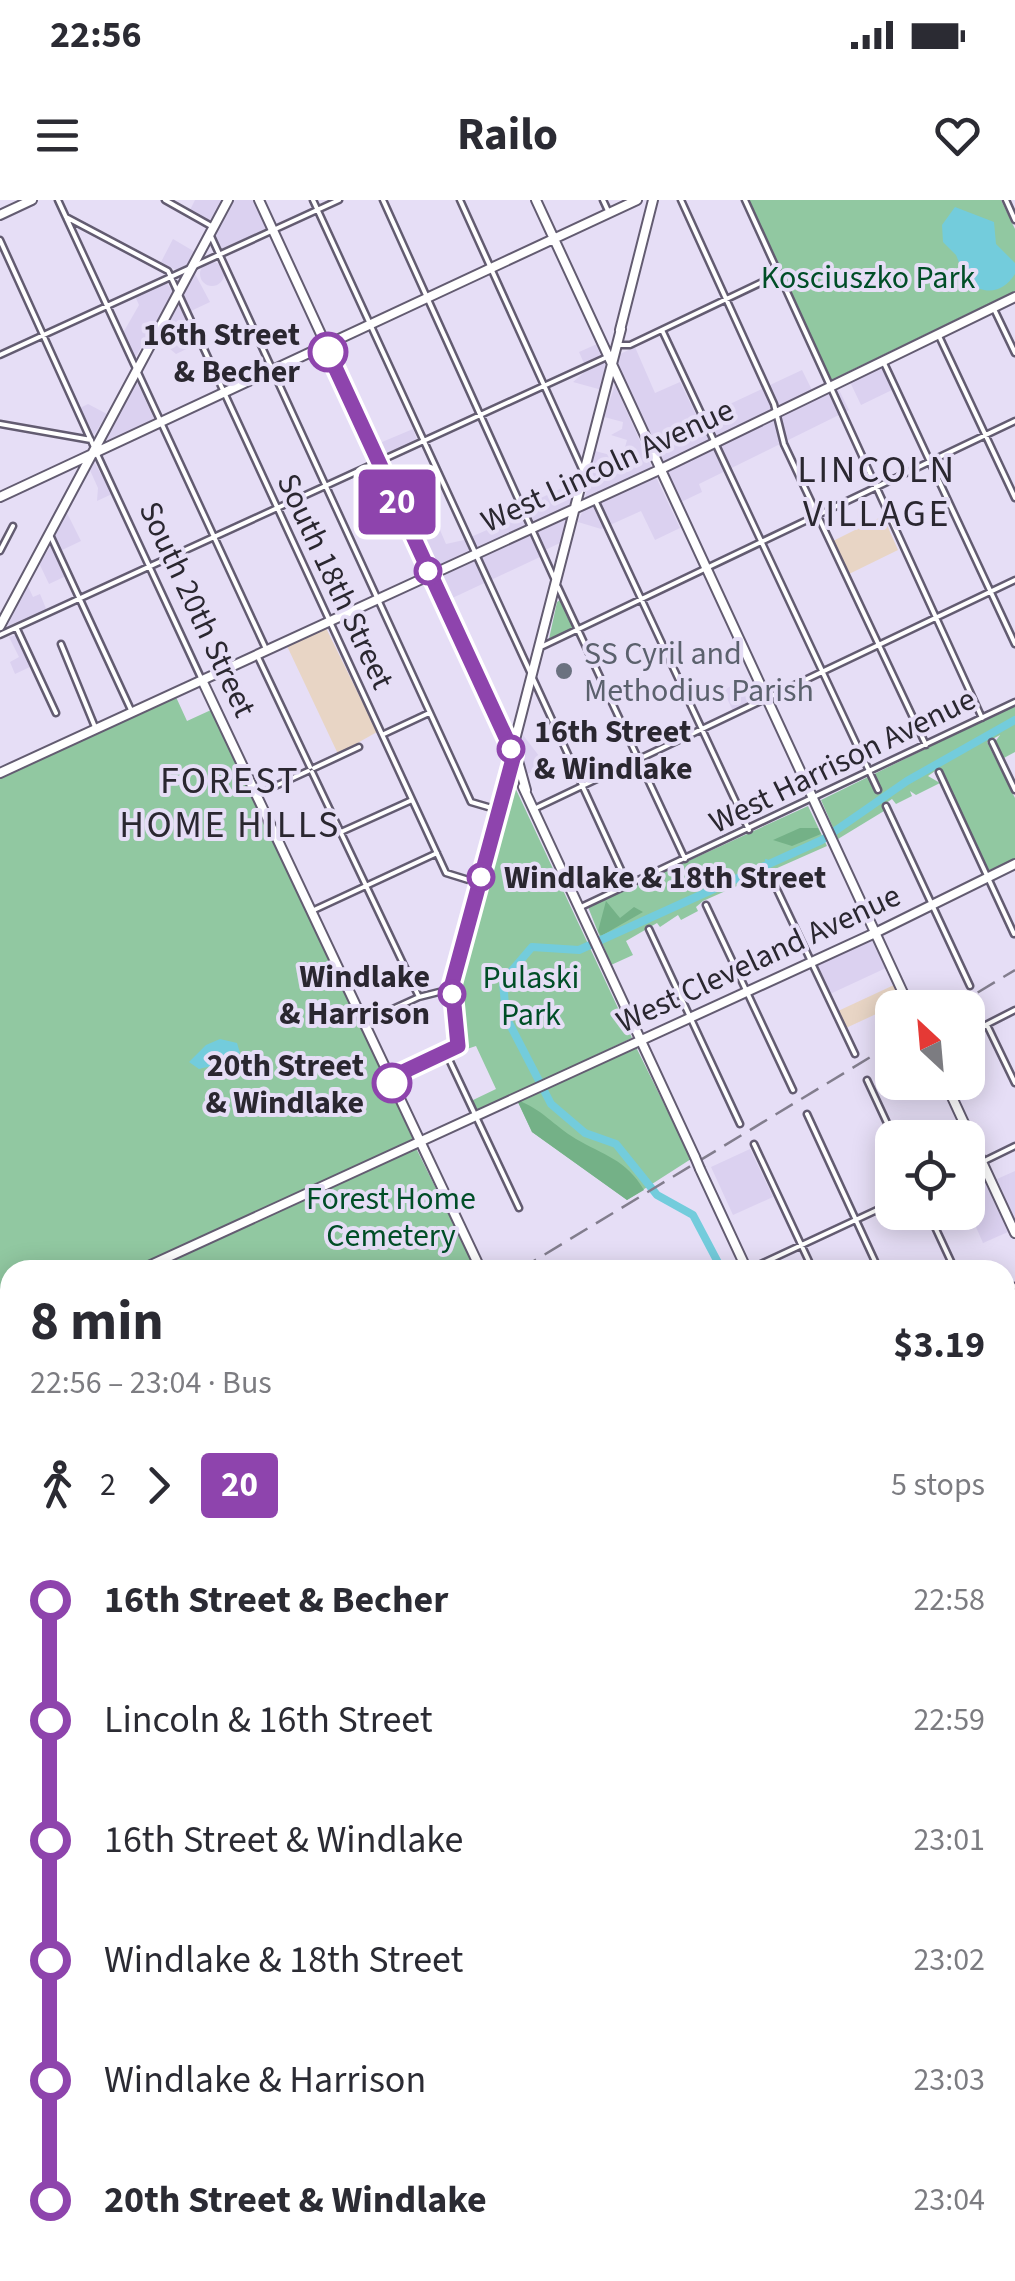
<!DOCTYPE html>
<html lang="en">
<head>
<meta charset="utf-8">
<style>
  :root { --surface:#fff; --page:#f2f2f3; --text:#2b2b33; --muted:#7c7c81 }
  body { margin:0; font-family:"Source Sans 3",sans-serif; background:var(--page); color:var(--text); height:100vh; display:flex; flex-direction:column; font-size:38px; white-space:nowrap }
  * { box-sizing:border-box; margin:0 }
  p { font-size:32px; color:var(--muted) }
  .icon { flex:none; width:55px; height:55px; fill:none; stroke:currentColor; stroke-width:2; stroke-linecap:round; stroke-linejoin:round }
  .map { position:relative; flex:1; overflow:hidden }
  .side { position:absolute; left:0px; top:1060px; width:1015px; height:1022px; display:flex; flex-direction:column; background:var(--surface); border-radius:30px 30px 0 0; box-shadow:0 5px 25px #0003 }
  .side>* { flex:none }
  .badge { padding:0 20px; border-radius:8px; font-size:35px; line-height:65px }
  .needle { width:65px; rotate:334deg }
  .buttons { position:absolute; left:875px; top:790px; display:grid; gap:20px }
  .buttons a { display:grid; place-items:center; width:110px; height:110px; border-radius:20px; background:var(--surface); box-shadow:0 5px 25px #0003; font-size:50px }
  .map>.badge { position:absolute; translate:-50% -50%; box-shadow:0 0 0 5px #fff }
  .legs { display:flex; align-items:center; gap:15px; height:110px; padding:0 30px; font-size:32px }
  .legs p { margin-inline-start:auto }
  .overview { display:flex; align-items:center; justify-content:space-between; height:170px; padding:0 30px }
  h1 { font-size:55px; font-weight:700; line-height:75px }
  ul { padding:0 30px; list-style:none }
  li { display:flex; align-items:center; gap:35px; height:120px; font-size:38px }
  li i { display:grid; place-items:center; width:15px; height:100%; margin:0 12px; background:currentColor }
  li i::after { content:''; width:25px; height:25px; margin:-12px; border:8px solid; border-radius:50%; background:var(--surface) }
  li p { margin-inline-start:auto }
  li:first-child i { background:linear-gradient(#0000 50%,currentColor 0) }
  li:last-child i { background:linear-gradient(currentColor 50%,#0000 0) }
  .status { display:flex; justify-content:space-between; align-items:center; height:70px; padding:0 50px; background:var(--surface); direction:ltr }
  .status svg { height:28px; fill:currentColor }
  header { display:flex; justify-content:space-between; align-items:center; height:130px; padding:0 30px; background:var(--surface); font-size:45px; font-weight:700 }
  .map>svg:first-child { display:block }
  .built { fill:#dbd1f0 }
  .education { fill:#e8d5c5 }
  .green { fill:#91c8a1 }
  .forest { fill:#74b187 }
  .water { fill:#73ccdc }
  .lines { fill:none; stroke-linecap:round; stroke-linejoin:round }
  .stream { stroke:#73ccdc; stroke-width:2.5 }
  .river { stroke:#73ccdc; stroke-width:8 }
  .street-casing { stroke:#635c71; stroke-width:9 }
  .secondary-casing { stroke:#635c71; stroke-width:12 }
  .primary-casing { stroke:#fff; stroke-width:14 }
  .street { stroke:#fff; stroke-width:4 }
  .secondary { stroke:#fff; stroke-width:8 }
  .primary { stroke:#e3acb8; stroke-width:9 }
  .rail { stroke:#827d8d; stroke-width:2.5; stroke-dasharray:20 10; stroke-linecap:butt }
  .secondary-bridge-casing { stroke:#635c71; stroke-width:12; stroke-linecap:butt }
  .secondary-bridge { stroke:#fff; stroke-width:8 }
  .line-1-casing { stroke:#fff; stroke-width:22 }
  .line-1 { stroke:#8e44ad; stroke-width:15 }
  .stop-1-dot { fill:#fff; stroke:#8e44ad; stroke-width:5 }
  .worship-dot { fill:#6b7280; stroke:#e6def6; stroke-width:4 }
  .labels { text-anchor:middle; stroke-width:8; stroke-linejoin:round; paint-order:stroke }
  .park-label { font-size:32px; fill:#004e27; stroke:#e6def6 }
  .stop-label { font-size:32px; font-weight:bold; fill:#2a2730; stroke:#e6def6; text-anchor:end }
  .street-label { font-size:32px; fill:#2a2730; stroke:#e6def6 }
  .worship-label { font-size:32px; fill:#5b616d; stroke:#e6def6; text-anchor:start }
  .quarter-label { font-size:38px; letter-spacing:2.5px; fill:#2a2730; stroke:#e6def6 }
</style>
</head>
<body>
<div class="status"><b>22:56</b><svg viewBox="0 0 49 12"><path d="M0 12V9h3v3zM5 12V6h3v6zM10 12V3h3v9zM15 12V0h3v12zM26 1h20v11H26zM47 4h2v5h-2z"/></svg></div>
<header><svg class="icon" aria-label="menu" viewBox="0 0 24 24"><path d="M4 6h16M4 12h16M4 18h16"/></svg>Railo<svg class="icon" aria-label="heart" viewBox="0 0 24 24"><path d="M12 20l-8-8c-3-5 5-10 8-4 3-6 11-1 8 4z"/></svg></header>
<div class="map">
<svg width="1015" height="2081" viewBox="0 0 1015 2081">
  <rect width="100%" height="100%" fill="#e6def6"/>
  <path class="built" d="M 195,0 L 223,0 L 210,20 L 190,10 Z
    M 234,0 L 254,0 L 267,28 L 222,49 L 215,35 Z
    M 173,39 L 195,52 L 188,64 L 176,70 L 161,62 Z
    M200 74a12 12 0 1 1 24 0a12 12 0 1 1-24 0Z
    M 194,72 L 210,102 L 191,111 L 183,94 Z
    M 166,82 L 173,92 L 135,158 L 123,133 L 139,105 L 135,96 Z
    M 179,105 L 197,144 L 176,154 L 158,139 Z
    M 597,144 L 607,168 L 602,190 L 573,182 L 587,170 L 579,152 Z
    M 635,147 L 655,193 L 680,182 L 698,219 L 802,170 L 812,190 L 662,263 L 617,167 L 620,154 Z
    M 881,168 L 892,190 L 861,205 L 850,182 Z
    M 137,182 L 155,221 L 106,241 L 135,183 Z
    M 615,185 L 652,268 L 585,298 L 595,251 L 622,258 L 627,240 L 611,235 L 622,229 L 623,222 L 604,217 Z
    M 838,188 L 849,210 L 699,284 L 702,292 L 679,303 L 667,271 Z
    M 88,204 L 107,214 L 94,235 L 80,208 Z
    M 413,229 L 417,240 L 380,256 L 375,245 Z
    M 93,260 L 112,294 L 97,301 L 98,288 L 89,268 Z
    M 656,277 L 680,328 L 655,340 L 641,311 L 601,329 L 578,322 L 583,310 Z
    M 579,280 L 572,305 L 433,369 L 419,339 L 440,330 L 446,344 L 464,340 L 496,326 L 494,320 Z
    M 66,311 L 81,341 L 60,351 L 53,336 Z
    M 569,318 L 564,341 L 539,353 L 540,357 L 446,401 L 437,378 Z
    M 51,346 L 66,376 L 49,384 L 39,363 Z
    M 27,384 L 33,397 L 40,394 L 47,411 L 6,429 Z
    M 17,435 L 32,466 L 15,474 L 10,462 L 19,457 L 9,437 Z
    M 749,478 L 759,500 L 733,511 L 723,490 Z
    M 523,535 L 546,565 L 525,575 L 518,556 Z
    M 871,739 L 886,768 L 830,794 L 817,765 Z
    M 750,949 L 773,997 L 733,1015 L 711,967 Z
    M 979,969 L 1008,1032 L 983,1043 L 968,1009 L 968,974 Z
    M 1015,971 L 1015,1021 L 997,979 Z
    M 0,1292 L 10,1292 L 10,1413 L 0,1418 Z
    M 396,2072 L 382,2081 L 289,2081 L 277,2073 Z
    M 421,2073 L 475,2073 L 479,2081 L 422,2081 Z"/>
  <path class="education" d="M 883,316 L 898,350 L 849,374 L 833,341 Z
    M 326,428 L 377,532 L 338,554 L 287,446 Z
    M 894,785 L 902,802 L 846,828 L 838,811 Z
    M 10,1487 L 10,1694 L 0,1699 L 0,1492 Z"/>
  <path class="green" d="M 748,0 L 1001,0 L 1015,29 L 1015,91 L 831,180 Z
    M 560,400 L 573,428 L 549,439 L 557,402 Z
    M 176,497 L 187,521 L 211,510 L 413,939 L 131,1070 L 10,1070 L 10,1125 L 0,1130 L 0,579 Z
    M 1015,505 L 1015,552 L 1002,559 L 995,542 L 1000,535 L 987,542 L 1015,598 L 1015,660 L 987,671 L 938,569 L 928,576 L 940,583 L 916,595 L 910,591 L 912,596 L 896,604 L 892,599 L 882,606 L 884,611 L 838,639 L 821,600 Z
    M 513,583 L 632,838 L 477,911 L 471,901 L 496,889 L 476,846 L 452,854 L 462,843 L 456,786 Z
    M 808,606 L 827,646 L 703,701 L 696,707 L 698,711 L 681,720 L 678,715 L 660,727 L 657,723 L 626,741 L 633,755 L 611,765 L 588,707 Z
    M 636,847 L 691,959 L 627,1000 L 532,932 L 517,900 Z
    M 416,948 L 476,1070 L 148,1070 L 412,949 Z
    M 10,1133 L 10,1236 L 0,1215 L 0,1138 Z
    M 10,1416 L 10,1479 L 0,1484 L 0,1421 Z
    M 190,2073 L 266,2073 L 279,2081 L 204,2081 Z"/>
  <path class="forest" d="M 800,628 L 818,628 L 821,634 L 792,646 L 773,640 Z
    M 606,701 L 620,718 L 634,707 L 643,712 L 601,736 L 598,731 Z
    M 517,900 C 542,909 553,925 576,939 C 603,955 626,959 644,990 L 627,1000 L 532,932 Z"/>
  <path class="water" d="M 955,7 L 994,22 L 996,44 L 1015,63 L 1015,74 C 1002,94 985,95 967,82 L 956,55 L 943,42 L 942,25 Z
    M 220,839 L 237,843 L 240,853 L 233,861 L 199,869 L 189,862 L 206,845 Z"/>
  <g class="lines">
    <path class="stream" d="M 766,660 L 772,663
      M 227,2072 L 239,2081"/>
    <path class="river" d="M 722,1070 L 693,1015 L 657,995 L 616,944 L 585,933 L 551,904 L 506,817 L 503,781 L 532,747 L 579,750 L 822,640 L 907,581 L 1015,520
      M 0,1458 L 10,1455"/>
    <defs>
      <path id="street" d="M 58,0 L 266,449
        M 165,0 L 213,27
        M 313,0 L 628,685
        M 383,0 L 554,378
        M 460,0 L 582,269
        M 603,0 L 609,13
        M 681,0 L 774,204 L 784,244 L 926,545
        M 745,0 L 982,518
        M 1006,0 L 1015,20
        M 66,17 L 168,71 L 446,673 L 475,682
        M 210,34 L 471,602 L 495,609
        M 0,40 L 93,245
        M 993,107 L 1015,153
        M 662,130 L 878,590
        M 938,134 L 1015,298
        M 620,145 L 630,145 L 779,74
        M 0,155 L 339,0
        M 883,161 L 1015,444
        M 0,224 L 91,240
        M 97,254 L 202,480
        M 595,300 L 749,630
        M 51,337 L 131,510
        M 0,351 L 13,326
        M 558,387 L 685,659
        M 17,429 L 56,513
        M 0,435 L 607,157
        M 61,444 L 95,527
        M 543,446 L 1015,221
        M 257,455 L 310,567
        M 384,534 L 429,513
        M 992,542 L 1015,590
        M 314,568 L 359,547
        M 312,572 L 419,797
        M 939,572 L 1014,734
        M 258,594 L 308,571
        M 886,606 L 970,786
        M 536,608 L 1015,380
        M 341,632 L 412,600
        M 771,677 L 855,854
        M 706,705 L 793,890
        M 581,707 L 1015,502
        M 314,710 L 437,653
        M 649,729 L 740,924
        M 364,822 L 419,797 L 451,789
        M 987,825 L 1015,883
        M 968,834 L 1015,810
        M 446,853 L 519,1008
        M 867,880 L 894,938
        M 807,914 L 879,1070
        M 754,944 L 813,1070
        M 968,969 L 1015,946
        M 928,1012 L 955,1070
        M 748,1070 L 892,1003
        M 1005,1090 L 1015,1086
        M 1005,1177 L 1015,1198
        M 1005,1336 L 1015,1358
        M 1005,1371 L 1015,1366
        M 0,1418 L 10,1413
        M 1005,1479 L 1015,1500
        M 0,1487 L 10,1482
        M 1005,1511 L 1015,1506
        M 1005,1651 L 1015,1646
        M 0,1705 L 10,1725
        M 1005,1750 L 1015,1772
        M 0,1841 L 10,1862
        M 0,1856 L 10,1851
        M 1005,1893 L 1015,1914
        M 0,1903 L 10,1907
        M 0,2039 L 10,2043
        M 1005,2039 L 1015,2061
        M 128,2072 L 136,2080
        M 478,2072 L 482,2081
        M 546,2072 L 550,2081
        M 614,2072 L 618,2081
        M 748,2072 L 752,2081
        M 1,2081 L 10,2057
        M 65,2081 L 68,2072
        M 669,2081 L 687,2072
        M 819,2081 L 820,2072
        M 991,2081 L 1015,2069"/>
      <path id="secondary" d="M 259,0 L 518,561 L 526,590
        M 536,0 L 910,808
        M 0,15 L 32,0
        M 620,130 L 653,0
        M 0,297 L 637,0
        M 0,426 L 228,0
        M 202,480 L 481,1070
        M 0,573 L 659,270 L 1015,97
        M 523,587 L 695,957
        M 390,878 L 457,845 L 452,784 L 621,129
        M 945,882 L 1015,1033
        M 700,969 L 747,1070
        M 140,1070 L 875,733 L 1015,664
        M 0,1134 L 10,1130
        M 1005,1234 L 1015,1229
        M 1005,1613 L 1015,1635
        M 0,1705 L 10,1700
        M 1005,1791 L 1015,1787
        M 0,1970 L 10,1974
        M 277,2072 L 289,2081
        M 948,2072 L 951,2081
        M 382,2081 L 399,2072"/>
      <path id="primary" d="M 0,1226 L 10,1246
        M 0,1245 L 10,1265
        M 411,2072 L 415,2081
        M 396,2074 L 406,2081"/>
    </defs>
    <use href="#street" class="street-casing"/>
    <use href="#secondary" class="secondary-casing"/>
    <use href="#primary" class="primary-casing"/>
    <use href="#street" class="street"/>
    <use href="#secondary" class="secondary"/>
    <use href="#primary" class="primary"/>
    <path class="rail" d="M 952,808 L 1015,770
      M 519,1070 L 892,844
      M 0,1283 L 10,1283"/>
    <defs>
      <path id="secondary-bridge" d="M 695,957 L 700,969"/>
    </defs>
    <use href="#secondary-bridge" class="secondary-bridge-casing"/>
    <use href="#secondary-bridge" class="secondary-bridge"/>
  </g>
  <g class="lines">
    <defs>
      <path id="line-1" d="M 328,152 L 514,555 L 452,784 L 458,846 L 390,878 L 392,883"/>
    </defs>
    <use href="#line-1" class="line-1-casing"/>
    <use href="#line-1" class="line-1"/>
  </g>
  <g class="stop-1-dot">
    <circle cx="328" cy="152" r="18"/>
    <circle cx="428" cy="371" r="12"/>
    <circle cx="511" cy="549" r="12"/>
    <circle cx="481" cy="677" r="12"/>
    <circle cx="452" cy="794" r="12"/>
    <circle cx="392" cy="883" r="18"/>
  </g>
  <circle class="worship-dot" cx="564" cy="471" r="10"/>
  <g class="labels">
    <g class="park-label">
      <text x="868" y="88">Kosciuszko Park</text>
      <text x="531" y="788">Pulaski<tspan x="531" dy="37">Park</tspan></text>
      <text x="391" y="1009">Forest Home<tspan x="391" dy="37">Cemetery</tspan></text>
    </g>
    <g class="stop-label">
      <text x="300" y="145">16th Street<tspan x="300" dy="37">&amp; Becher</tspan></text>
      <text x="534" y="542" text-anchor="start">16th Street<tspan x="534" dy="37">&amp; Windlake</tspan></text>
      <text x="504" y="688" text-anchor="start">Windlake &amp; 18th Street</text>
      <text x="430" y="787">Windlake<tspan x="430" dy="37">&amp; Harrison</tspan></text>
      <text x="364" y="876">20th Street<tspan x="364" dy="37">&amp; Windlake</tspan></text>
    </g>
    <g class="street-label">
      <text transform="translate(607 265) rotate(-25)" y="11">West Lincoln Avenue</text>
      <text transform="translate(336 381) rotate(65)" y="11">South 18th Street</text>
      <text transform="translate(198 409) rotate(65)" y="11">South 20th Street</text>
      <text transform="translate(842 560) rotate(-26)" y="11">West Harrison Avenue</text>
      <text transform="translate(758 758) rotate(-25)" y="11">West Cleveland Avenue</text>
    </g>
    <g class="worship-label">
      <text x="584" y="464">SS Cyril and<tspan x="584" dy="37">Methodius Parish</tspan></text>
    </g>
    <g class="quarter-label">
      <text x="877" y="282">LINCOLN<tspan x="877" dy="44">VILLAGE</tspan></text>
      <text x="230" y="593">FOREST<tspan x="230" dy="44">HOME HILLS</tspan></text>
    </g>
  </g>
</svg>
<div class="buttons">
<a><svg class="needle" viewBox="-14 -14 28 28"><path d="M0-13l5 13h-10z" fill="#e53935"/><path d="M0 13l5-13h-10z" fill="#7c7c81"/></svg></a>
<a><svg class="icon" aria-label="locate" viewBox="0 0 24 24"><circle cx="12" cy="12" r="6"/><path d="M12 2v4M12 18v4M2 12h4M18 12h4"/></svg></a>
</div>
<b class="badge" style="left:397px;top:302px;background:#8e44ad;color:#fff">20</b>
<section class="side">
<div class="overview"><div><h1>8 min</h1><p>22:56 – 23:04 · Bus</p></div><b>$3.19</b></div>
<div class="legs"><svg class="icon" aria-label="walk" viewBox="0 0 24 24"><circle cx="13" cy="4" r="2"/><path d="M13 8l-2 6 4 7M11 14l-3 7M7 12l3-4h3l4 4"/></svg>2<svg class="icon" aria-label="forward" viewBox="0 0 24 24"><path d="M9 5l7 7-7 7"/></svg><b class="badge" style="background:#8e44ad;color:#fff">20</b><p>5 stops</p></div>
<ul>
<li><i style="color:#8e44ad"></i><b>16th Street &amp; Becher</b><p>22:58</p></li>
<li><i style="color:#8e44ad"></i><span>Lincoln &amp; 16th Street</span><p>22:59</p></li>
<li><i style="color:#8e44ad"></i><span>16th Street &amp; Windlake</span><p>23:01</p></li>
<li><i style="color:#8e44ad"></i><span>Windlake &amp; 18th Street</span><p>23:02</p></li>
<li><i style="color:#8e44ad"></i><span>Windlake &amp; Harrison</span><p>23:03</p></li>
<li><i style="color:#8e44ad"></i><b>20th Street &amp; Windlake</b><p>23:04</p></li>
</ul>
</section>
</div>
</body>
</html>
